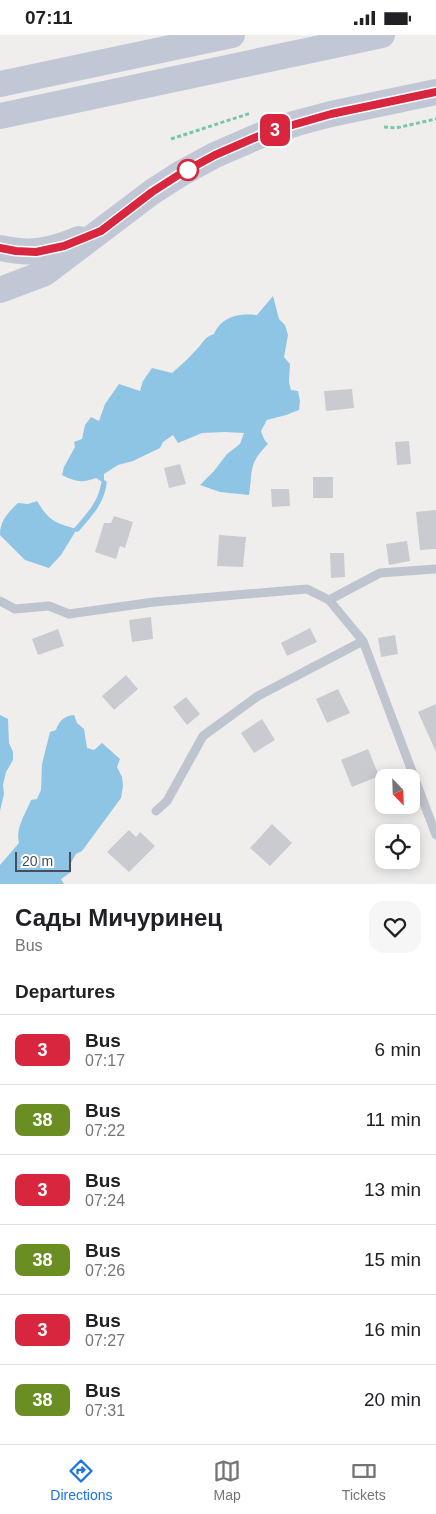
<!DOCTYPE html>
<html lang="en">
<head>
<meta charset="utf-8">
<style>
  :root { --surface:#fff; --page:#f6f6f6; --text:#202124; --muted:#757577; --line:#e0e0e0; --accent:#1a73e8 }
  body { margin:0; font-family:Arial,sans-serif; background:var(--page); color:var(--text); height:100vh; display:flex; flex-direction:column; font-size:19px; white-space:nowrap }
  * { box-sizing:border-box; margin:0 }
  p { font-size:16px; color:var(--muted) }
  .icon { flex:none; width:28px; height:28px; fill:none; stroke:currentColor; stroke-width:2; stroke-linecap:round; stroke-linejoin:round }
  .map { position:relative; height:849px; overflow:hidden }
  .side { display:flex; flex-direction:column; background:var(--surface); flex:1 }
  .side>* { flex:none }
  .badge { padding:0 10px; border-radius:8px; font-size:18px; line-height:32px }
  .needle { width:32px; rotate:157deg }
  .fabs { position:absolute; left:375px; top:734px; display:grid; gap:10px }
  .fabs a { display:grid; place-items:center; width:45px; height:45px; border-radius:10px; background:var(--surface); box-shadow:0 2px 12px #0003; font-size:25px }
  .scale { position:absolute; left:15px; bottom:12px; width:56px; box-sizing:border-box; padding-left:5px; border:2px solid #474d59; border-top:0; font-size:14px; line-height:18px; white-space:nowrap; color:#474d59; -webkit-text-stroke:4px #fff; paint-order:stroke }
  .map>.badge { position:absolute; translate:-50% -50%; box-shadow:0 0 0 2px #fff }
  h2 { padding:0 15px; font-size:19px; line-height:45px }
  .round { display:grid; place-items:center; flex:none; width:52px; height:52px; border-radius:15px; background:var(--page) }
  .overview { display:flex; align-items:center; justify-content:space-between; height:85px; padding:0 15px }
  h1 { font-size:24px; font-weight:700; line-height:38px }
  ul { padding:0; list-style:none }
  li { display:flex; align-items:center; gap:15px; height:70px; padding:0 15px; border-top:1px solid var(--line) }
  li div { flex:1 }
  li b { display:block; font-size:19px }
  li em { font-style:normal }
  li .badge { min-width:55px; font-weight:700; text-align:center }
  .status { display:flex; justify-content:space-between; align-items:center; height:35px; padding:0 25px; background:var(--surface); direction:ltr }
  .status svg { height:14px; fill:currentColor }
  .tabs { display:flex; justify-content:space-around; align-items:center; height:70px; border-top:1px solid var(--line); background:var(--surface); font-size:14px; color:var(--muted) }
  .tabs a { display:grid; justify-items:center; gap:2px }
  .tabs .selected { color:var(--accent) }
  .map>svg:first-child { display:block }
  .water { fill:#8ec5e5 }
  .lines { fill:none; stroke-linecap:round; stroke-linejoin:round }
  .stream { stroke:#8ec5e5; stroke-width:5.5 }
  .building { fill:#cacbd1 }
  .path { stroke:#79c6ac; stroke-width:3; stroke-dasharray:4 2.5; stroke-linecap:butt }
  .lane { stroke:#bfc5ce; stroke-width:9 }
  .secondary { stroke:#c1c7d5; stroke-width:26 }
  .line-casing { stroke:#fff; stroke-width:11 }
  .line { stroke:#d7263d; stroke-width:8 }
  .stop-dot { fill:#fff; stroke:#d7263d; stroke-width:2.5 }
</style>
</head>
<body>
<div class="status"><b>07:11</b><svg viewBox="0 0 49 12"><path d="M0 12V9h3v3zM5 12V6h3v6zM10 12V3h3v9zM15 12V0h3v12zM26 1h20v11H26zM47 4h2v5h-2z"/></svg></div>
<div class="map">
<svg width="436" height="849" viewBox="0 0 436 849">
  <rect width="100%" height="100%" fill="#f0eded"/>
  <path class="water" d="M 273,261 L 279,284 L 285,290 L 288,300 L 284,322 L 290,329 L 289,347 L 291,355 L 298,356 L 300,366 L 299,375 L 286,380 L 267,385 L 261,396 L 264,404 L 268,409 C 248,429 253,435 249,460 L 220,457 L 200,450 L 214,436 L 227,419 L 240,409 L 244,398 L 225,397 L 202,398 L 178,408 L 173,400 L 163,407 L 160,413 L 133,426 L 118,430 L 104,439 L 104,448 L 96,443 C 83,448 75,447 62,440 L 64,432 L 75,412 L 74,407 L 82,404 L 85,390 L 91,382 L 99,386 L 105,369 L 119,349 L 140,356 L 143,346 L 152,333 L 172,338 C 180,331 189,323 196,315 C 204,307 203,303 214,299 C 222,281 239,278 257,280 Z
    M 37,466 C 49,486 55,488 77,494 L 61,520 L 49,533 L 25,525 L 0,500 C 0,485 8,478 18,468 L 28,469 Z
    M 0,680 L 8,684 L 9,708 L 13,717 L 13,725 L 6,737 L 3,750 L 4,759 L 0,776 Z
    M 74,680 L 77,688 L 84,694 L 87,713 L 94,715 L 102,708 L 120,724 L 117,732 L 122,742 L 123,751 L 121,763 L 82,816 L 76,819 L 69,831 L 71,837 L 61,844 L 64,849 L 0,849 L 0,830 L 19,808 C 15,793 26,778 31,765 L 37,764 L 41,755 L 42,729 L 50,697 L 56,695 C 59,686 64,681 74,680 Z"/>
  <g class="lines">
    <path class="stream" d="M 77,494 C 90,479 101,468 104,448"/>
  </g>
  <path class="building" d="M 352,354 L 354,373 L 326,376 L 324,356 Z
    M 409,406 L 411,429 L 397,430 L 395,407 Z
    M 180,429 L 186,449 L 169,453 L 164,433 Z
    M 313,442 L 333,442 L 333,463 L 313,463 Z
    M 271,454 L 289,454 L 290,471 L 272,472 Z
    M 436,475 L 436,514 L 420,515 L 416,477 Z
    M 114,481 L 133,487 L 125,513 L 120,511 L 116,524 L 95,517 L 104,488 L 111,488 Z
    M 219,500 L 246,502 L 243,532 L 217,531 Z
    M 407,506 L 410,526 L 389,530 L 386,509 Z
    M 330,518 L 344,518 L 345,542 L 331,543 Z
    M 151,582 L 153,604 L 132,607 L 129,585 Z
    M 310,593 L 317,607 L 287,621 L 281,608 Z
    M 58,594 L 64,611 L 38,620 L 32,604 Z
    M 395,600 L 398,619 L 381,622 L 378,603 Z
    M 126,640 L 138,654 L 114,675 L 102,661 Z
    M 338,654 L 350,678 L 327,688 L 316,664 Z
    M 186,662 L 200,679 L 187,690 L 173,672 Z
    M 436,669 L 436,717 L 418,677 Z
    M 262,684 L 275,705 L 254,718 L 241,698 Z
    M 368,714 L 379,741 L 352,752 L 341,725 Z
    M 272,789 L 292,808 L 270,831 L 250,813 Z
    M 129,795 L 136,802 L 140,797 L 155,811 L 129,837 L 107,817 Z"/>
  <g class="lines">
    <path class="path" d="M 384,92 L 396,93 L 436,84
      M 171,104 L 251,78"/>
    <path class="lane" d="M 329,565 L 380,538 L 436,534
      M 0,566 L 15,574 L 49,571 L 69,579 L 154,567 L 307,554 L 329,565 L 363,606 L 436,800
      M 156,776 L 167,766 L 203,701 L 258,661 L 363,606"/>
    <path class="secondary" d="M 0,49 L 232,0
      M 0,81 L 382,0
      M 0,213 C 31,220 50,216 79,204
      M 0,255 L 45,238 L 152,157 L 180,139 L 215,120 L 268,97 L 297,88 L 331,79 L 436,57"/>
  </g>
  <g class="lines">
    <defs>
      <path id="line" d="M 0,213 L 16,216 L 36,217 L 64,211 L 101,196 L 152,157 L 180,139 L 215,120 L 268,97 L 331,79 L 436,57"/>
    </defs>
    <use href="#line" class="line-casing"/>
    <use href="#line" class="line"/>
  </g>
  <circle class="stop-dot" cx="188" cy="135" r="10"/>
</svg>
<div class="fabs">
<a><svg class="needle" viewBox="-14 -14 28 28"><path d="M0-13l5 13h-10z" fill="#e53935"/><path d="M0 13l5-13h-10z" fill="#757577"/></svg></a>
<a><svg class="icon" aria-label="locate" viewBox="0 0 24 24"><circle cx="12" cy="12" r="6"/><path d="M12 2v4M12 18v4M2 12h4M18 12h4"/></svg></a>
</div>
<div class="scale">20 m</div>
<b class="badge" style="left:275px;top:95px;background:#d7263d;color:#fff">3</b>
</div>
<section class="side">
<div class="overview"><div><h1>Сады Мичуринец</h1><p>Bus</p></div><a class="round"><svg class="icon" aria-label="heart" viewBox="0 0 24 24"><path d="M12 20l-8-8c-3-5 5-10 8-4 3-6 11-1 8 4z"/></svg></a></div>
<h2>Departures</h2>
<ul>
<li><span class="badge" style="background:#d7263d;color:#fff">3</span><div><b>Bus</b><p>07:17</p></div><em>6 min</em></li>
<li><span class="badge" style="background:#6b8e23;color:#fff">38</span><div><b>Bus</b><p>07:22</p></div><em>11 min</em></li>
<li><span class="badge" style="background:#d7263d;color:#fff">3</span><div><b>Bus</b><p>07:24</p></div><em>13 min</em></li>
<li><span class="badge" style="background:#6b8e23;color:#fff">38</span><div><b>Bus</b><p>07:26</p></div><em>15 min</em></li>
<li><span class="badge" style="background:#d7263d;color:#fff">3</span><div><b>Bus</b><p>07:27</p></div><em>16 min</em></li>
<li><span class="badge" style="background:#6b8e23;color:#fff">38</span><div><b>Bus</b><p>07:31</p></div><em>20 min</em></li>
</ul>
</section>
<nav class="tabs">
<a class="selected"><svg class="icon" aria-label="directions" viewBox="0 0 24 24"><path d="M12 3l9 9-9 9-9-9zM9 14v-3h6M13 9l2 2-2 2"/></svg>Directions</a>
<a><svg class="icon" aria-label="map" viewBox="0 0 24 24"><path d="M3 6l6-2 6 2 6-2v14l-6 2-6-2-6 2zM9 4v14M15 6v14"/></svg>Map</a>
<a><svg class="icon" aria-label="tickets" viewBox="0 0 24 24"><path d="M3 7h18v10H3zM15 7v10"/></svg>Tickets</a>
</nav>
</body>
</html>
